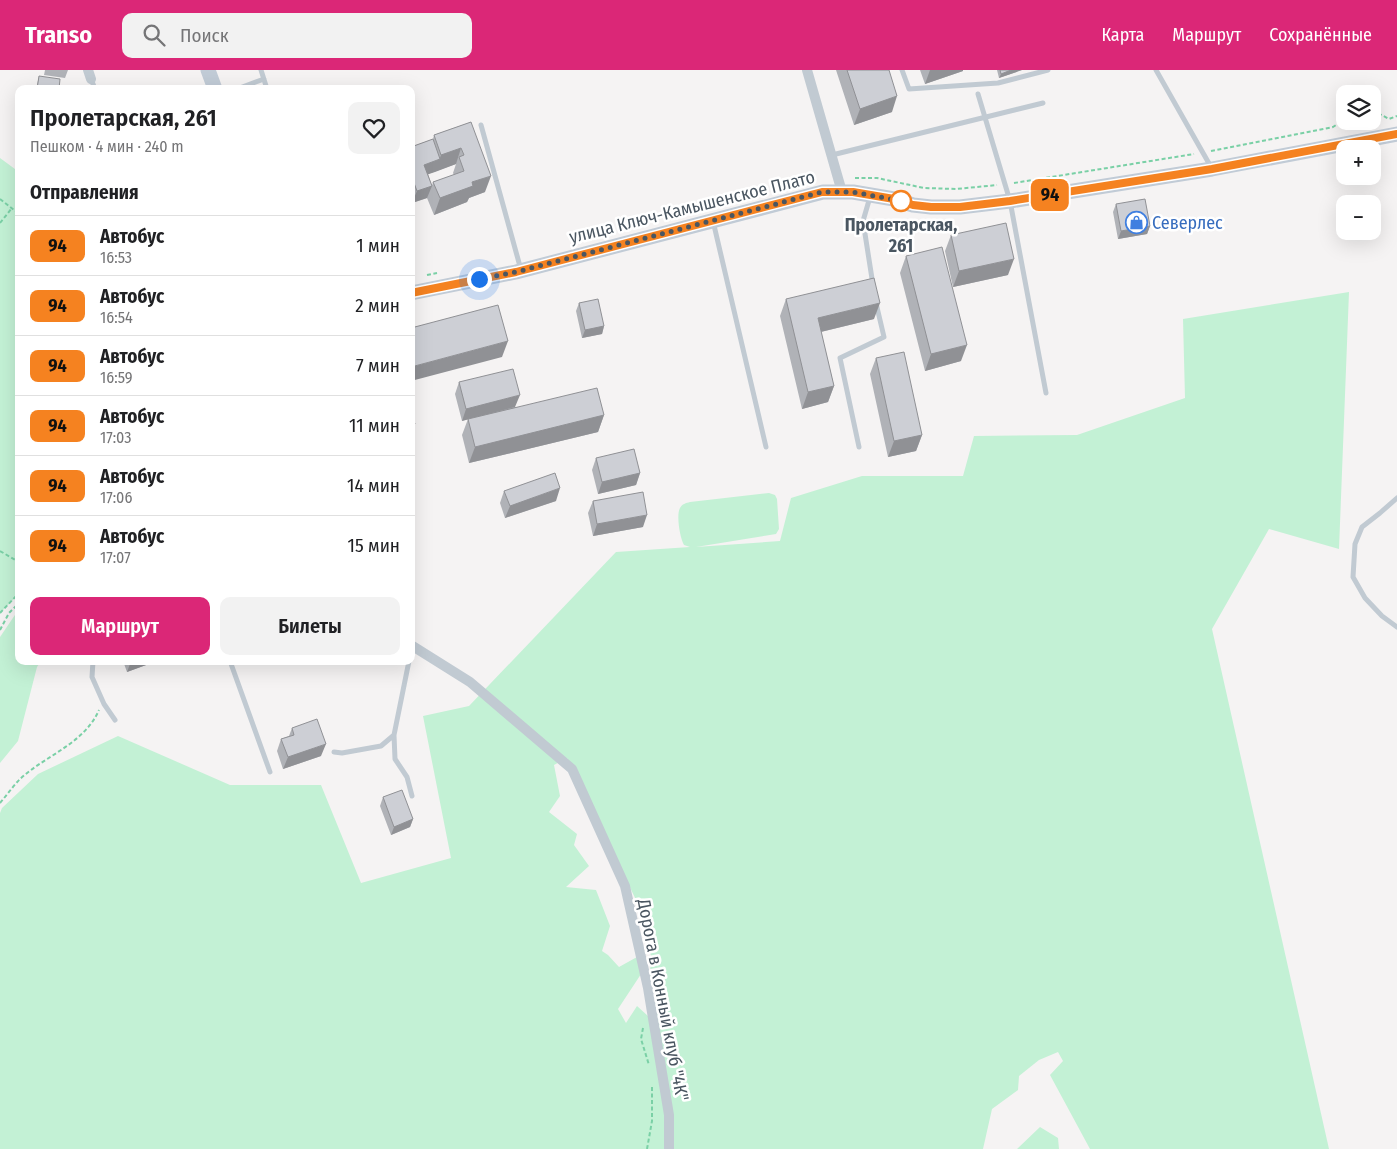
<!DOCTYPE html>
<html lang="ru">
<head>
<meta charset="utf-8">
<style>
  :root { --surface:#fff; --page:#f2f2f2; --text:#202124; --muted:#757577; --line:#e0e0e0; --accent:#db2777 }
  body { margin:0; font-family:"Fira Sans Condensed",sans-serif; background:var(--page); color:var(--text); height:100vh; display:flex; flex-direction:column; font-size:19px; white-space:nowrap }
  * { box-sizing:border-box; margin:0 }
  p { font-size:16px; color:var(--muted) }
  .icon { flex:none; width:28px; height:28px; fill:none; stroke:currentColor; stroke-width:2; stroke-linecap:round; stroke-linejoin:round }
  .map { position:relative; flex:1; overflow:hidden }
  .sheet { position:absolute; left:15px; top:15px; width:400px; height:580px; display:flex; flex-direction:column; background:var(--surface); border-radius:10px; box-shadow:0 5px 20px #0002 }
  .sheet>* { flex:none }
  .badge { padding:0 10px; border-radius:8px; font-size:18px; line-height:32px }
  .controls { position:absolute; left:1336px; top:15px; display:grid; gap:10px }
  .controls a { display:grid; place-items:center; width:45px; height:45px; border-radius:10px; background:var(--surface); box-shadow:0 5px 20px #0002; font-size:25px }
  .you { position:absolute; width:25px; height:25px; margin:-12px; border:4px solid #fff; border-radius:50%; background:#1a73e8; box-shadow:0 0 0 8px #1a73e833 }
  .map>.badge { position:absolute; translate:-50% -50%; box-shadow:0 0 0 2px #fff }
  h2 { padding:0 15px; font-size:19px; line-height:45px }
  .round { display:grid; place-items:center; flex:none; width:52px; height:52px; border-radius:10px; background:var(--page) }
  .head { display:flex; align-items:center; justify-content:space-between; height:85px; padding:0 15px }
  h1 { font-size:24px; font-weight:600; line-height:38px }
  .button { display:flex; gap:10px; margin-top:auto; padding:10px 15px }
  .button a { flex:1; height:58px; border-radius:10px; background:var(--accent); color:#fff; font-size:20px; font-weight:600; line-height:58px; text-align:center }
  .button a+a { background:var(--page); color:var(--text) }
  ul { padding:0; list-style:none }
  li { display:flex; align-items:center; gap:15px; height:60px; padding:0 15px; border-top:1px solid var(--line) }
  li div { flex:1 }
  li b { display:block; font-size:19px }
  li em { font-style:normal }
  li .badge { min-width:55px; font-weight:700; text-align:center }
  header { display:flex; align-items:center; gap:30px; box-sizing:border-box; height:70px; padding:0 25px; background:var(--accent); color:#fff }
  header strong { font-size:24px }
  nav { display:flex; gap:28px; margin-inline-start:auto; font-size:18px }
  .search { width:350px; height:45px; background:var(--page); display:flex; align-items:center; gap:12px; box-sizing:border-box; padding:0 18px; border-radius:10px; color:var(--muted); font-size:19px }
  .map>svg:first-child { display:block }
  .green { fill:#c3f1d5; fill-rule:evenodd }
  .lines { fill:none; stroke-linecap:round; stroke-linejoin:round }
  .path { stroke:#7ad0a6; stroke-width:2; stroke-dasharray:4 2.5; stroke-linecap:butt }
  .lane { stroke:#c1cad2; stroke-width:5 }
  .street { stroke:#c1cad2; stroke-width:10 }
  .secondary { stroke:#c1cbd6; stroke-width:15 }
  .wall { fill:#b0b2b7; fill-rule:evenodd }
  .shaded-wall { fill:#909195 }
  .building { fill:#cdcfd5; stroke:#909195 }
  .line-casing { stroke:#fff; stroke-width:11 }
  .line { stroke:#f58220; stroke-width:8 }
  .walk { stroke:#4a5661; stroke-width:5; stroke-dasharray:0 9 }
  .stop-dot { fill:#fff; stroke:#f58220; stroke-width:2.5 }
  .labels { text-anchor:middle; stroke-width:5; stroke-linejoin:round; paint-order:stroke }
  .street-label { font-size:18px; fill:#4a5661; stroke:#fff }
  .shop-label { font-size:18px; fill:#366cbe; stroke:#fff; text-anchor:start }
  .stop-label { font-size:18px; font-weight:bold; fill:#4a5661; stroke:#fff }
</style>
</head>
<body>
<header>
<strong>Transo</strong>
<div class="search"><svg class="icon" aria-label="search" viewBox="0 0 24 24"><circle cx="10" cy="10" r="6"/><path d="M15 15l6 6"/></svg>Поиск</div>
<nav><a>Карта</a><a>Маршрут</a><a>Сохранённые</a></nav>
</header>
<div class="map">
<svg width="1397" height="1079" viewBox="0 0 1397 1079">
  <rect width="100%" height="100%" fill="#f5f3f3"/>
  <path class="green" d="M 0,88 L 19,102 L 19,524 L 0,543 Z
    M 1349,222 L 1339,479 L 1269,459 L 1212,559 L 1329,1079 L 1090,1079 L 1050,1005 L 1063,991 L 1058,982 L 1039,990 L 1019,1006 L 1018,1020 L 992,1039 L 983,1079 L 0,1079 L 0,743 L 2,738 L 38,704 L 118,666 L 230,715 L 321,715 L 361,813 L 451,788 L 423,646 L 469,636 L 616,482 L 690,477 L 684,475 C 680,468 676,445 680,438 C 682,434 686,433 690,432 L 769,423 L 775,425 L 777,429 L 779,459 L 776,464 L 696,477 L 780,471 L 791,428 L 862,406 L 963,406 L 974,366 L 1077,365 L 1185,328 L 1183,249 ZM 567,688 L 639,836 L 651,886 L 648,946 L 637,936 L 626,953 L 618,939 L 647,895 L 637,887 L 619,897 L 608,885 L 602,881 L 610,856 L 596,820 L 566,817 L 589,796 L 574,775 L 577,764 L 549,742 L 560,726 L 554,695 Z
    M 19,539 L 19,591 L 41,591 L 37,597 L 18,671 L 0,693 L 0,567 Z
    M 1040,1057 L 1058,1068 L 1059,1079 L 1017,1079 Z"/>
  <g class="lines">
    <path class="path" d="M 1372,43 L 1376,42 L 1389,49 L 1397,46
      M 1211,81 L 1333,57 L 1345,49
      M 855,108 L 877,108 L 924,118 L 956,119 L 997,115
      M 1014,113 L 1194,84
      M 0,129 L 19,144
      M 0,153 L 12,138
      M 427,205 L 437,203
      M 0,481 L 19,492
      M 0,543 L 19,523
      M 0,560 L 9,543 L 19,533
      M 0,733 C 7,725 13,716 20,709 C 46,685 84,674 99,640
      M 643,958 L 641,969 L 649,995
      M 647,1079 L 652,1051 L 652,1017"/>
    <path class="lane" d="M 261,0 L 267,19
      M 902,0 L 909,19 L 998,13 L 1048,0
      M 1156,0 L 1211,97
      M 91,9 L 95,19
      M 237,19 L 264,9
      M 978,24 L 1010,131 L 1046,323
      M 481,55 L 521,200
      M 832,85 L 1043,33
      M 870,127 L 863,151 L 873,215
      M 713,151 L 766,377
      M 859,377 L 840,288 L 884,267 L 876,233
      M 1397,428 L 1380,443 L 1362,457 L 1355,474 L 1353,507 L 1365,528 L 1382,546 L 1397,557
      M 93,591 L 92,607 L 104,634 L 115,650
      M 230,591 L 270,702
      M 394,665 L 395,689 L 407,707 L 412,726
      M 334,682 L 342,683 L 381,676 L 394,665 L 409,591"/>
    <path class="street" d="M 88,0 L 91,9
      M 807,0 L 842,122
      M 411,575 L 470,612 L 572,699 L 625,816 L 648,918 L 669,1045 L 669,1079"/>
    <path class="secondary" d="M 208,0 L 215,19
      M 411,223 L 516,202 L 823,122 L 853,122 L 894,129 L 913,135 L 931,137 L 960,137 L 1010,131 L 1212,99 L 1397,64"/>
  </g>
  <path class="wall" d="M 45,0 L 68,0 L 65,8 L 44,5 Z
    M 836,0 L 889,0 L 892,42 L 854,55 Z
    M 920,0 L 963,0 L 963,1 L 925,14 Z
    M 997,0 L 1022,0 L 999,8 Z
    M 39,6 L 59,19 L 36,19 Z
    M 471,52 L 485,122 L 469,128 L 467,132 L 434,145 L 427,128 L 412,133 L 411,130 L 411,77 L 433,69 L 434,65 ZM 456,94 L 453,103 L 454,105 L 433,112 L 432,116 L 428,104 Z
    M 1116,134 L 1150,156 L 1147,164 L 1118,169 L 1113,142 Z
    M 951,165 L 1008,205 L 953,217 L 945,181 Z
    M 906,186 L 961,291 L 925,301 L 900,203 Z
    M 786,229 L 874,249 L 821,262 L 834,316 L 828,332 L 802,339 L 780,246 Z
    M 579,233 L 604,256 L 602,264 L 582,268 L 576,241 Z
    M 876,288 L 922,365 L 916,381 L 888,387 L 870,304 Z
    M 459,312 L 515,337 L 604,345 L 598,362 L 469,393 L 462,365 L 468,349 L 462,351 L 455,324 Z
    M 596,388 L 640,403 L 636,415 L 598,424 L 592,400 Z
    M 504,421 L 556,431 L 505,448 L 500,433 Z
    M 593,431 L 643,457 L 593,466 L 588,443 Z
    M 123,591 L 157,591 L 127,602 Z
    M 292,658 L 321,686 L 283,699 L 277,681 L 281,669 L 289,666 Z
    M 383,727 L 413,749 L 410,757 L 391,765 L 380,736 Z"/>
  <path class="shaded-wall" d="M 930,0 L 963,0 L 963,1 L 925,14 Z
    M 1011,0 L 1022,0 L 999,8 L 1001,4 Z
    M 897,26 L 892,42 L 854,55 L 860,39 Z
    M 461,78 L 456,94 L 435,102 L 441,85 Z
    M 440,89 L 435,102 L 420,107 L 424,95 Z
    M 491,106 L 485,122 L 469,128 L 467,132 L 434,145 L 440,128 L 472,112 Z
    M 432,116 L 427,128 L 412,133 L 417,121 Z
    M 1150,156 L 1147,164 L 1118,169 L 1121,161 Z
    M 1014,189 L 1008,205 L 953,217 L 959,201 Z
    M 880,233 L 874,249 L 812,264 L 818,248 Z
    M 604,256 L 602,264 L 582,268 L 585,260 Z
    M 508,271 L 502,287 L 411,311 L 411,297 Z
    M 967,275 L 961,291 L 925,301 L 931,284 Z
    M 834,316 L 828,332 L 802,339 L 808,322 Z
    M 520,325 L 515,337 L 462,351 L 466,339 Z
    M 604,345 L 598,362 L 469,393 L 475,377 Z
    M 415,354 L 412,362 L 411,362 L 411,355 Z
    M 922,365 L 916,381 L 888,387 L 894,371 Z
    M 640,403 L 636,415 L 598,424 L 602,412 Z
    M 560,418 L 556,431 L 505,448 L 510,436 Z
    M 647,445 L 643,457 L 593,466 L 597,454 Z
    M 137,591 L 157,591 L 127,602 L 130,594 Z
    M 326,674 L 321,686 L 283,699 L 288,687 Z
    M 413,749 L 410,757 L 391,765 L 394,757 Z"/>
  <path class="building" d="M 847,0 L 889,0 L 897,26 L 860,39 Z
    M 1000,0 L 1011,0 L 1001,4 Z
    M 39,6 L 60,9 L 59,19 L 37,19 Z
    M 471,52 L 491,106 L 472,112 L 473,116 L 440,128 L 433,112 L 464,101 L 459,87 L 464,85 L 461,78 L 441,85 L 434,65 Z
    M 433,69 L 440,89 L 424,95 L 432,116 L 417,121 L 411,105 L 411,77 Z
    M 1145,129 L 1150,156 L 1121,161 L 1116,134 Z
    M 1006,153 L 1014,189 L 959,201 L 951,165 Z
    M 942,177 L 967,275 L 931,284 L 906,186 Z
    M 874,208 L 880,233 L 818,248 L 834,316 L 808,322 L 786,229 Z
    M 598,229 L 604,256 L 585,260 L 579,233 Z
    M 498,235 L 508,271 L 411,297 L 411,258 Z
    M 904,282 L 922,365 L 894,371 L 876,288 Z
    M 513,299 L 520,325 L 466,339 L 459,312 Z
    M 597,318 L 604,345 L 475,377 L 468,349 Z
    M 411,342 L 415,354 L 411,355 Z
    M 634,379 L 640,403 L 602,412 L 596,388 Z
    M 555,403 L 560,418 L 510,436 L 504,421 Z
    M 643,422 L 647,445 L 597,454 L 593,431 Z
    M 129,591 L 137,591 L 130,594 Z
    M 317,649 L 326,674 L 288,687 L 281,669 L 294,665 L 292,658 Z
    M 402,720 L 413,749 L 394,757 L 383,727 Z"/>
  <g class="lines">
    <defs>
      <path id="line" d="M 411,223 L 516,202 L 822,122 L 853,122 L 894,129 L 913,135 L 931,137 L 960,137 L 1010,131 L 1212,99 L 1397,64"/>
    </defs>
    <use href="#line" class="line-casing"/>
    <use href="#line" class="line"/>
    <path class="walk" d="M 479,209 L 516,202 L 822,122 L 853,122 L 901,131"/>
  </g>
  <defs>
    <symbol id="shop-ring" viewBox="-11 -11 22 22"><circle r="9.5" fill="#fff" stroke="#3f7fe0" stroke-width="1.5"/><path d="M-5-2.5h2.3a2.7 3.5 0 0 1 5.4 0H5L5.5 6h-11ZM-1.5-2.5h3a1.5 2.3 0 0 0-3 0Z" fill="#3f7fe0"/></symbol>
  </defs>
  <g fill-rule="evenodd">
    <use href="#shop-ring" x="1124" y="140" width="25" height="25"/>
  </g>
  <circle class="stop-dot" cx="901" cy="131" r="10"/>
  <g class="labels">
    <g class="street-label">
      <text transform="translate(692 137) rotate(-14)" y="6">улица Ключ-Камышенское Плато</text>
      <text transform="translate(663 930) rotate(79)" y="6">Дорога в Конный клуб "4К"</text>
    </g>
    <g class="shop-label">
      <text x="1152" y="159">Северлес</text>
    </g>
    <g class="stop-label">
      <text x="901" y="161">Пролетарская,<tspan x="901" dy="21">261</tspan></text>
    </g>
  </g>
</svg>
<div class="controls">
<a><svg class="icon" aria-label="layers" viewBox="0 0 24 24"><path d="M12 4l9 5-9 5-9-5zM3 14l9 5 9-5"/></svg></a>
<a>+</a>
<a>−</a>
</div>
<div class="you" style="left:479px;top:209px"></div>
<b class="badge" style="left:1050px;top:125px;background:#f58220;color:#111">94</b>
<section class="sheet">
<div class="head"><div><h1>Пролетарская, 261</h1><p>Пешком · 4 мин · 240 m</p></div><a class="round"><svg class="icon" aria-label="heart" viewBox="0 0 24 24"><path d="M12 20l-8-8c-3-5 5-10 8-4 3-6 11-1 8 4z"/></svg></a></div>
<h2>Отправления</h2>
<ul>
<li><span class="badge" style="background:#f58220;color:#111">94</span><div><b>Автобус</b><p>16:53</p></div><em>1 мин</em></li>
<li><span class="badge" style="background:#f58220;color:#111">94</span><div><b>Автобус</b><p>16:54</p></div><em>2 мин</em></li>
<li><span class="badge" style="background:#f58220;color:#111">94</span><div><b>Автобус</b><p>16:59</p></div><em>7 мин</em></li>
<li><span class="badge" style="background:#f58220;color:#111">94</span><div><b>Автобус</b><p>17:03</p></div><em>11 мин</em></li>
<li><span class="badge" style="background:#f58220;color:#111">94</span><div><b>Автобус</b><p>17:06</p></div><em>14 мин</em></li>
<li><span class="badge" style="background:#f58220;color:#111">94</span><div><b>Автобус</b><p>17:07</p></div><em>15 мин</em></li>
</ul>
<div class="button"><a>Маршрут</a><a>Билеты</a></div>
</section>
</div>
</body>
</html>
